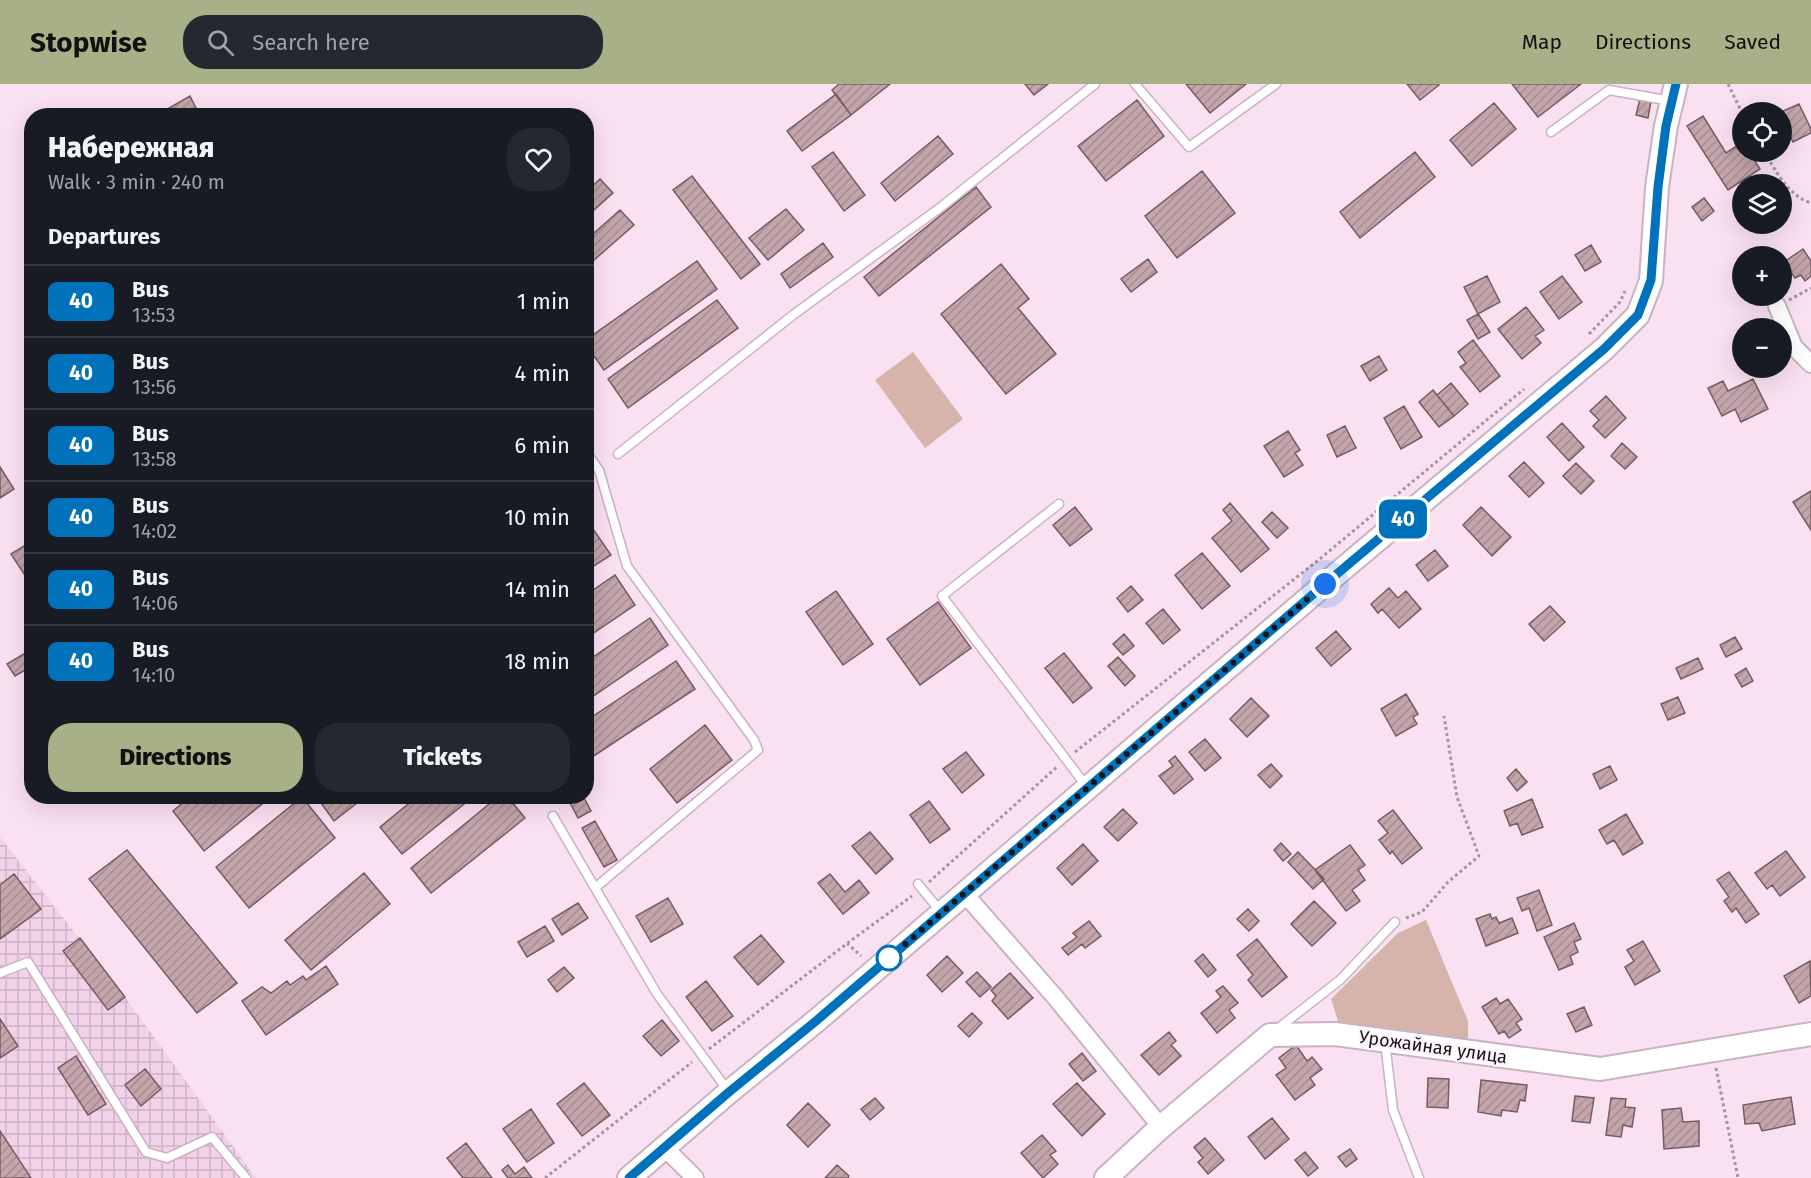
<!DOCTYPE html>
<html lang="en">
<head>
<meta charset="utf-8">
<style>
  :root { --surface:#171b24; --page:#242831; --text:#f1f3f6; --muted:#9ea1a6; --line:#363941; --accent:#a8b087 }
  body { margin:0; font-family:"Fira Sans",sans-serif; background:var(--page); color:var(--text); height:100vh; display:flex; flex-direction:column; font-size:22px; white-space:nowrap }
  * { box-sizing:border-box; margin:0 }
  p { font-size:20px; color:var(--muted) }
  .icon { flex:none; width:33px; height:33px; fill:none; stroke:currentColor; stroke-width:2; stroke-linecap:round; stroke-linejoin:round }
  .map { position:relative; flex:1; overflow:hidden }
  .details { position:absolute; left:24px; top:24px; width:570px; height:696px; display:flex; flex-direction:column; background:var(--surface); border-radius:24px; box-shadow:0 6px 24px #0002 }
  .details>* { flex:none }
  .badge { padding:0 12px; border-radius:9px; font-size:21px; line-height:39px }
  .controls { position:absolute; left:1732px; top:18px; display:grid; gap:12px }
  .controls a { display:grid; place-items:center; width:60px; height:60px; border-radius:50%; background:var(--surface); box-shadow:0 6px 24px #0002; font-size:30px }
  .you { position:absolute; width:30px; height:30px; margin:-15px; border:4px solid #fff; border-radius:50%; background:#1a73e8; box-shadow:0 0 0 9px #1a73e833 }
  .map>.badge { position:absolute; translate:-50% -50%; box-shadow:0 0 0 3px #fff }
  h2 { padding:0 24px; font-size:22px; line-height:54px }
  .round { display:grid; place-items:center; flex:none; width:63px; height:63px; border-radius:24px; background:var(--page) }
  .head { display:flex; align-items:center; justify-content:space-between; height:102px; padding:0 24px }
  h1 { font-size:28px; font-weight:800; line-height:45px }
  .primary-button { display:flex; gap:12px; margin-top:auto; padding:12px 24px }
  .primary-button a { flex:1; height:69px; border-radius:24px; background:var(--accent); color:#111; font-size:24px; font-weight:800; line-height:69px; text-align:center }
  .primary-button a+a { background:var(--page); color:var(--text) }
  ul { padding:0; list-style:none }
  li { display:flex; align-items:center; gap:18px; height:72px; padding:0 24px; border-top:2px solid var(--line) }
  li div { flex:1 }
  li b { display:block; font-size:22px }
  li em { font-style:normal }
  li .badge { min-width:66px; font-weight:700; text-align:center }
  header { display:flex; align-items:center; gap:36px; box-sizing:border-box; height:84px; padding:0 30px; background:var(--accent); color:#111 }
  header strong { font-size:28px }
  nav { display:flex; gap:33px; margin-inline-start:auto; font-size:21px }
  .search { width:420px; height:54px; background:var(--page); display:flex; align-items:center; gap:15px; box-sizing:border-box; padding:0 21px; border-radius:24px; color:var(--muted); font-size:22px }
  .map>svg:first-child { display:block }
  .industrial { fill:url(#industrial-grid) }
  .green { fill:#d6b4ac }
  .building { fill:url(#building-hatch); stroke:#765c61; stroke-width:1.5 }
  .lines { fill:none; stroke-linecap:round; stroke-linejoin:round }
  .lane-casing { stroke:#cab2c3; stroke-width:11 }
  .street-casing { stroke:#cab2c3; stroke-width:20 }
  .secondary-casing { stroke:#cab2c3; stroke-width:26 }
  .path { stroke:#a794a1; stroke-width:3; stroke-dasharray:3 3; stroke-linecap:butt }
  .lane { stroke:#fff; stroke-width:8 }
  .street { stroke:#fff; stroke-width:16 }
  .secondary { stroke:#fff; stroke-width:22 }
  .line-casing { stroke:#fff; stroke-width:14 }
  .line { stroke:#0072bc; stroke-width:9 }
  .walk { stroke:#1b1218; stroke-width:6; stroke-dasharray:0 10.8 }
  .stop-dot { fill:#fff; stroke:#0072bc; stroke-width:3 }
  .labels { text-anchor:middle; stroke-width:4.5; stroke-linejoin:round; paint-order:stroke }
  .street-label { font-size:18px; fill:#1b1218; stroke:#fdf3fa }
</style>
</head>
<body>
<header>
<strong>Stopwise</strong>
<div class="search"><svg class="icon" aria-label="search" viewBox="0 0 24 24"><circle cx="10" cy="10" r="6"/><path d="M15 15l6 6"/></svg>Search here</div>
<nav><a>Map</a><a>Directions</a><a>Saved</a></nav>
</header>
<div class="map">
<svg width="1811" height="1094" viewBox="0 0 1811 1094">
  <defs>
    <pattern id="industrial-grid" width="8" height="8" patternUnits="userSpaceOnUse" patternTransform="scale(1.5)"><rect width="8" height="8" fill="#f2d2e9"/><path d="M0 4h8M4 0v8" fill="none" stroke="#cfb3c7"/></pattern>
    <pattern id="building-hatch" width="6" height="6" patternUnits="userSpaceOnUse" patternTransform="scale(1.5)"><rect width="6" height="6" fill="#c3a5ab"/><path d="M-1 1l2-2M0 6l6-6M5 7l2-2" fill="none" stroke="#a78d92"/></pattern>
  </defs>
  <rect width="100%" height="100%" fill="#fae1f2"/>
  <path class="industrial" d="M 0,753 L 125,913 L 256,1094 L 0,1094 Z"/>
  <path class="green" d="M 913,268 L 963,335 L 925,364 L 875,296 Z
    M 1426,836 L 1468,937 L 1468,957 L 1341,946 L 1331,915 L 1398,849 Z"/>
  <path class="building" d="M 839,0 L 890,0 L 851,31 L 832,6 Z
    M 1025,0 L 1048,0 L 1034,11 Z
    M 1186,0 L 1246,0 L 1210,29 Z
    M 1407,0 L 1438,0 L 1439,1 L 1420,16 Z
    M 1512,0 L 1581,0 L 1538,33 Z
    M 836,10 L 851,31 L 802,67 L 787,47 Z
    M 190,12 L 200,32 L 155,32 Z
    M 1640,15 L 1651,17 L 1648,34 L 1636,31 Z
    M 1137,16 L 1164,52 L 1106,97 L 1078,62 Z
    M 1494,19 L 1516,45 L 1472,82 L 1450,56 Z
    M 1799,20 L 1811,45 L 1811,49 L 1793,58 L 1782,35 L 1781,28 Z
    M 1703,32 L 1726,69 L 1743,58 L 1743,68 L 1749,68 L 1760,85 L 1728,106 L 1687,42 Z
    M 938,52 L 953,70 L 895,117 L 881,99 Z
    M 833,68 L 865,111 L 844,127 L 812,83 Z
    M 1415,68 L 1435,93 L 1360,154 L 1340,128 Z
    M 1202,87 L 1235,129 L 1177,174 L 1145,132 Z
    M 692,92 L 760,180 L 741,195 L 673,106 Z
    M 600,95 L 613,109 L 586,133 L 586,108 Z
    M 976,103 L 991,123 L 879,212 L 864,193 Z
    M 1704,114 L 1714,127 L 1702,137 L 1692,123 Z
    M 786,125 L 804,146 L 768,176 L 749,154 Z
    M 620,126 L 634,141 L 586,183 L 586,156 Z
    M 823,159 L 833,173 L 790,204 L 781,190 Z
    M 1591,161 L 1601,178 L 1585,187 L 1575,171 Z
    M 1803,165 L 1811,177 L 1811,192 L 1805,197 L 1801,191 L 1795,194 L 1784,178 Z
    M 1148,175 L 1157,188 L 1131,208 L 1121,195 Z
    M 697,177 L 717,205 L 604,286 L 586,261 L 586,256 Z
    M 1001,180 L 1029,215 L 1018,224 L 1056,270 L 1006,310 L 941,230 Z
    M 1487,192 L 1500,218 L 1478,230 L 1464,203 Z
    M 1562,192 L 1582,218 L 1559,235 L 1540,208 Z
    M 717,216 L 738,244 L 628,324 L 608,295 Z
    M 1526,223 L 1544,246 L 1535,252 L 1541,259 L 1522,275 L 1498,245 Z
    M 1478,230 L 1490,248 L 1478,255 L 1467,236 Z
    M 1473,256 L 1500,292 L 1480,308 L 1460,283 L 1466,279 L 1458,268 Z
    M 1379,272 L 1387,286 L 1370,297 L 1361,282 Z
    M 1753,295 L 1768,325 L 1741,338 L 1735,325 L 1722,332 L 1708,304 L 1723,297 L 1728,307 Z
    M 1451,299 L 1468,320 L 1454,332 L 1437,311 Z
    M 1433,306 L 1454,332 L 1439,343 L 1419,318 Z
    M 1606,312 L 1626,334 L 1605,354 L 1593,342 L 1599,336 L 1590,327 Z
    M 1404,322 L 1422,353 L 1401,365 L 1384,334 Z
    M 1562,339 L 1584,363 L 1569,377 L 1547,353 Z
    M 1345,342 L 1356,364 L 1337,373 L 1327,351 Z
    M 1288,347 L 1300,366 L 1295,369 L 1303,381 L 1284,393 L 1264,362 Z
    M 1622,359 L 1637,373 L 1625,385 L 1611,372 Z
    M 1524,378 L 1544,399 L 1529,413 L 1509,392 Z
    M 1576,379 L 1594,397 L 1581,410 L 1563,392 Z
    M 0,383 L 14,405 L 0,414 Z
    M 1811,407 L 1811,446 L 1793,418 Z
    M 1230,419 L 1269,465 L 1241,488 L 1212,454 L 1232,437 L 1223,426 Z
    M 1075,423 L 1092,445 L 1070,462 L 1053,441 Z
    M 1481,423 L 1511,453 L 1492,472 L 1463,441 Z
    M 1272,428 L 1288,444 L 1277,454 L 1262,438 Z
    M 593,445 L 611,471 L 586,487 L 586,449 Z
    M 32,457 L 32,502 L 11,470 Z
    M 1435,466 L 1448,482 L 1428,497 L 1416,481 Z
    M 1202,469 L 1230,502 L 1202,525 L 1175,491 Z
    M 615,491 L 635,521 L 586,554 L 586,511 Z
    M 1131,502 L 1143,516 L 1128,528 L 1117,514 Z
    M 1389,504 L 1398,514 L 1406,507 L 1421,525 L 1399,544 L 1382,525 L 1378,529 L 1371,520 Z
    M 836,507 L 873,560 L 843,581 L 806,528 Z
    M 938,518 L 971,564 L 920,601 L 887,555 Z
    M 1550,522 L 1565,538 L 1544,557 L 1529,540 Z
    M 1163,525 L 1180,546 L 1163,560 L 1146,539 Z
    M 650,534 L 668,561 L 586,617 L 586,578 Z
    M 1336,547 L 1351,565 L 1331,582 L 1316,564 Z
    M 1124,550 L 1134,562 L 1123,571 L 1113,560 Z
    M 1735,553 L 1742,565 L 1726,573 L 1720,561 Z
    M 32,565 L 32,582 L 15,592 L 7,580 Z
    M 1064,569 L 1092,604 L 1073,619 L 1045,584 Z
    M 1118,573 L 1135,592 L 1125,602 L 1108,582 Z
    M 1698,574 L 1703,585 L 1681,595 L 1676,584 Z
    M 676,577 L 695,605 L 586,677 L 586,637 Z
    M 1746,584 L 1753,597 L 1742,603 L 1735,591 Z
    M 1406,610 L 1418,630 L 1413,633 L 1417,640 L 1396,652 L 1381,625 Z
    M 1678,613 L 1685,629 L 1668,636 L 1661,620 Z
    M 1251,614 L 1269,632 L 1247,653 L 1230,635 Z
    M 705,641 L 732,676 L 677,719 L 650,685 Z
    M 1205,655 L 1221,674 L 1205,687 L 1189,668 Z
    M 966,668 L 984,691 L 962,709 L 943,685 Z
    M 1175,672 L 1193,695 L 1174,710 L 1159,692 L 1173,682 L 1169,677 Z
    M 1271,680 L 1282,692 L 1270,704 L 1258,691 Z
    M 1610,682 L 1617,696 L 1600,705 L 1593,690 Z
    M 1516,685 L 1527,698 L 1517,707 L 1507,694 Z
    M 191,712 L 272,712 L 204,767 L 173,727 Z
    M 316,712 L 366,712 L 334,737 Z
    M 418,712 L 474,712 L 402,770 L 380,743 Z
    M 499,712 L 507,712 L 525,734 L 431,809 L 411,784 Z
    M 573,712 L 583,712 L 591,727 L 578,734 L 568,715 Z
    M 302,713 L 335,754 L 249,824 L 216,783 Z
    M 1532,715 L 1543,743 L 1522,751 L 1517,739 L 1510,742 L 1504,727 Z
    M 929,717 L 950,745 L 930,759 L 910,731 Z
    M 1123,725 L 1137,739 L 1118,757 L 1104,743 Z
    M 1393,726 L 1422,764 L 1402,780 L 1392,767 L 1390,770 L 1379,756 L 1388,749 L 1378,737 Z
    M 1626,730 L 1643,759 L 1623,771 L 1614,756 L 1607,760 L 1599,746 Z
    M 595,737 L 617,776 L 604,783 L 582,744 Z
    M 870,748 L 893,775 L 876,790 L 852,762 Z
    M 1281,759 L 1291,770 L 1283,777 L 1274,766 Z
    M 1083,760 L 1098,777 L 1072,801 L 1057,784 Z
    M 1350,761 L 1365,781 L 1358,786 L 1365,796 L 1352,806 L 1360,817 L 1346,827 L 1315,786 Z
    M 127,766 L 237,899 L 197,929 L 89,795 Z
    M 1786,767 L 1805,793 L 1780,812 L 1772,801 L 1767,805 L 1755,789 Z
    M 1298,768 L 1324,795 L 1313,805 L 1288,778 Z
    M 1729,788 L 1759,830 L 1746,839 L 1736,824 L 1732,828 L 1724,817 L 1729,813 L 1717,796 Z
    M 364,789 L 390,820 L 311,886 L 285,856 Z
    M 14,790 L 41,825 L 0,855 L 0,801 Z
    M 830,790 L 845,808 L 859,796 L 869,809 L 843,830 L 818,799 Z
    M 1539,806 L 1552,841 L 1537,847 L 1529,824 L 1522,827 L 1517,814 Z
    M 668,814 L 683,840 L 651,858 L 636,832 Z
    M 1314,817 L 1336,839 L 1312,862 L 1291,840 Z
    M 578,819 L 588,834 L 562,851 L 552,835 Z
    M 1248,825 L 1259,837 L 1249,847 L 1237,835 Z
    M 1490,830 L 1492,835 L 1496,833 L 1499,839 L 1512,834 L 1518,849 L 1486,862 L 1476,835 Z
    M 1089,837 L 1101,852 L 1085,864 L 1082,860 L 1068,871 L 1062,864 L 1077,853 L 1073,849 Z
    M 1574,839 L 1581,855 L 1574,858 L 1578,868 L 1570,872 L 1573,880 L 1559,886 L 1544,853 Z
    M 545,842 L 554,857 L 527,873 L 518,858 Z
    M 761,851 L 784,878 L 758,901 L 734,873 Z
    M 80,854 L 125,913 L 108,926 L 63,867 Z
    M 1257,855 L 1287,893 L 1262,913 L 1248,896 L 1253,891 L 1237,871 Z
    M 1643,857 L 1660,887 L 1635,901 L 1625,883 L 1634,877 L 1627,866 Z
    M 1203,870 L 1216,886 L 1208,893 L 1195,877 Z
    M 947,872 L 963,889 L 942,908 L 927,891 Z
    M 1810,877 L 1811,912 L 1799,919 L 1784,892 Z
    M 326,882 L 338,900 L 266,951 L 242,917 L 262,903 L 271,909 L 287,897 L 290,901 L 303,892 L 306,896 Z
    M 564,883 L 574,894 L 557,908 L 548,896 Z
    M 977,888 L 991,903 L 980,913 L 966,898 Z
    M 1010,889 L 1033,914 L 1008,935 L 992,917 L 996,912 L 991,906 Z
    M 706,897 L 733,932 L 712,947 L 686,913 Z
    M 1223,902 L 1238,919 L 1229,926 L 1235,934 L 1217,949 L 1201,929 L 1221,913 L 1216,907 Z
    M 1496,914 L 1500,920 L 1508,915 L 1522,935 L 1516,939 L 1521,946 L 1509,954 L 1504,947 L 1499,950 L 1482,923 Z
    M 1584,923 L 1592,941 L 1576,948 L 1567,930 Z
    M 972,929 L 982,939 L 969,953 L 958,942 Z
    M 0,935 L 18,962 L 0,974 Z
    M 662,936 L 679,957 L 661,972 L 643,952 Z
    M 1169,948 L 1176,957 L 1171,961 L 1181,972 L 1159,991 L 1141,971 Z
    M 1296,961 L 1307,977 L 1312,973 L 1322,985 L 1310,994 L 1315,1001 L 1295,1016 L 1276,991 L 1286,984 L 1279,974 Z
    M 1082,969 L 1096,987 L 1083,997 L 1069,980 Z
    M 76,972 L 106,1020 L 88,1031 L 58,984 Z
    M 145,985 L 161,1005 L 141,1022 L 125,1001 Z
    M 1428,994 L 1449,995 L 1448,1024 L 1427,1023 Z
    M 1481,996 L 1527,1001 L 1525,1017 L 1520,1016 L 1517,1028 L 1502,1026 L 1501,1032 L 1478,1028 Z
    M 584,999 L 610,1031 L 582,1052 L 557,1020 Z
    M 1077,999 L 1105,1030 L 1082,1052 L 1053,1020 Z
    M 1575,1012 L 1594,1014 L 1590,1039 L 1572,1037 Z
    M 1791,1013 L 1795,1040 L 1762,1047 L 1759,1039 L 1745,1040 L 1743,1021 Z
    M 875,1014 L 884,1024 L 870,1036 L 861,1025 Z
    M 1611,1014 L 1626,1015 L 1625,1023 L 1635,1024 L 1632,1043 L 1623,1041 L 1621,1053 L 1606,1051 Z
    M 808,1019 L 830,1041 L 808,1063 L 787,1041 Z
    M 1681,1024 L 1683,1038 L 1699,1037 L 1699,1062 L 1664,1065 L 1662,1026 Z
    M 531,1025 L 554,1059 L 527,1078 L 503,1045 Z
    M 1272,1034 L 1289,1055 L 1265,1075 L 1248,1053 Z
    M 0,1047 L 31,1094 L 0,1094 Z
    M 1042,1051 L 1056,1067 L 1050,1071 L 1058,1080 L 1043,1094 L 1021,1069 Z
    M 1205,1054 L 1224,1076 L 1208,1090 L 1198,1078 L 1203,1074 L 1194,1063 Z
    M 466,1059 L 492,1094 L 463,1094 L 447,1074 Z
    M 1350,1065 L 1357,1075 L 1346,1083 L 1338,1073 Z
    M 1305,1068 L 1318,1084 L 1308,1092 L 1295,1076 Z
    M 508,1081 L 515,1090 L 524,1083 L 532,1094 L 508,1094 L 502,1086 Z
    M 837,1081 L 849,1092 L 848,1094 L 825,1094 Z"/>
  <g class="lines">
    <defs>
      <path id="lane" d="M 1135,0 L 1189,63 L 1276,0
        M 1551,48 L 1609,6 L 1671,17
        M 586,368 L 599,386 L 627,482 L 754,656 L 758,666 L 595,804
        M 618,370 L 793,231 L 941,123 L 1095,0
        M 1059,420 L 942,512 L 1087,703
        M 553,732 L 657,910 L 729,1008
        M 918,800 L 941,828
        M 0,889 L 28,878 L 146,1068 L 167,1074 L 212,1053 L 246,1094
        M 1276,946 L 1340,896 L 1395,838
        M 1385,958 L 1393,1026 L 1419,1094"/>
      <path id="street" d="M 1777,222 L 1794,263 L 1811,280
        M 964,809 L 1055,913 L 1161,1043
        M 664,1063 L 695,1094"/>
      <path id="secondary" d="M 629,1094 L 729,1008 L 816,937 L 1325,500 L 1604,265 L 1638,231 L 1651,197 L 1657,103 L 1666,42 L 1676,0
        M 1106,1094 L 1161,1043 L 1270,951 L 1335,950 L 1600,985 L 1811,950"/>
    </defs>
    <use href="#lane" class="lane-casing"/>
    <use href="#street" class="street-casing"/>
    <use href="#secondary" class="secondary-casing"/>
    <path class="path" d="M 1728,0 L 1743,31
      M 1764,68 C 1777,88 1787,111 1811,119
      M 1789,216 L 1811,204
      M 1589,250 L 1620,218 L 1625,207
      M 1075,668 L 1316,478 L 1524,305
      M 929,798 L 1058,682
      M 1406,834 L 1422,828 L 1448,798 L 1479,772 L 1457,713 L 1444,632
      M 847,859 L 861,872
      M 709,965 L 853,855 L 912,812
      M 1716,984 L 1738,1094
      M 545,1094 L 692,978"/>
    <use href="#lane" class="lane"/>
    <use href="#street" class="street"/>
    <use href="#secondary" class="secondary"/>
  </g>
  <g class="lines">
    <defs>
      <path id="line" d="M 629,1094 L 729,1008 L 816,937 L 1325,500 L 1604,265 L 1638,231 L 1651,196 L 1658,103 L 1666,42 L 1676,0"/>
    </defs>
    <use href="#line" class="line-casing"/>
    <use href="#line" class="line"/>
    <path class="walk" d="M 889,874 L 1325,500"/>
  </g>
  <circle class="stop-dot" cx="889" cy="874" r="12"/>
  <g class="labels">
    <g class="street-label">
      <text transform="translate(1433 963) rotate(8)" y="6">Урожайная улица</text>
    </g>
  </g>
</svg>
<div class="controls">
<a><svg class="icon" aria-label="locate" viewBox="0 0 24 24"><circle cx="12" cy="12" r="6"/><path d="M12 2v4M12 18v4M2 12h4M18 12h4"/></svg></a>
<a><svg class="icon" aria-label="layers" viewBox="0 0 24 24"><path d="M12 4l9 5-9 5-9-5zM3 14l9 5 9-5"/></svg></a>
<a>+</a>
<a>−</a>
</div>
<div class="you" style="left:1325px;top:500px"></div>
<b class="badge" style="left:1403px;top:435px;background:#0072bc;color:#fff">40</b>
<section class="details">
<div class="head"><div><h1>Набережная</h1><p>Walk · 3 min · 240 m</p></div><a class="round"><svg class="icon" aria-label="heart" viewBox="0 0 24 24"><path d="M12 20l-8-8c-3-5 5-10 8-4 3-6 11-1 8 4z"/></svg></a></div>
<h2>Departures</h2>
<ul>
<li><span class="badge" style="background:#0072bc;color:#fff">40</span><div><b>Bus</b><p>13:53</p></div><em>1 min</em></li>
<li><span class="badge" style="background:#0072bc;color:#fff">40</span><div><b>Bus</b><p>13:56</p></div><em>4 min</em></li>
<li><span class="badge" style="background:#0072bc;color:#fff">40</span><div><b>Bus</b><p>13:58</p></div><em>6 min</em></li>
<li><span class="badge" style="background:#0072bc;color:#fff">40</span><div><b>Bus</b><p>14:02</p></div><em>10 min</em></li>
<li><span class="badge" style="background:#0072bc;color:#fff">40</span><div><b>Bus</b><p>14:06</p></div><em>14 min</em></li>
<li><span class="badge" style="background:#0072bc;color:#fff">40</span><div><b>Bus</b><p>14:10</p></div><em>18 min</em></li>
</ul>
<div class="primary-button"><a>Directions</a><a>Tickets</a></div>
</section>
</div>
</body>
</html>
